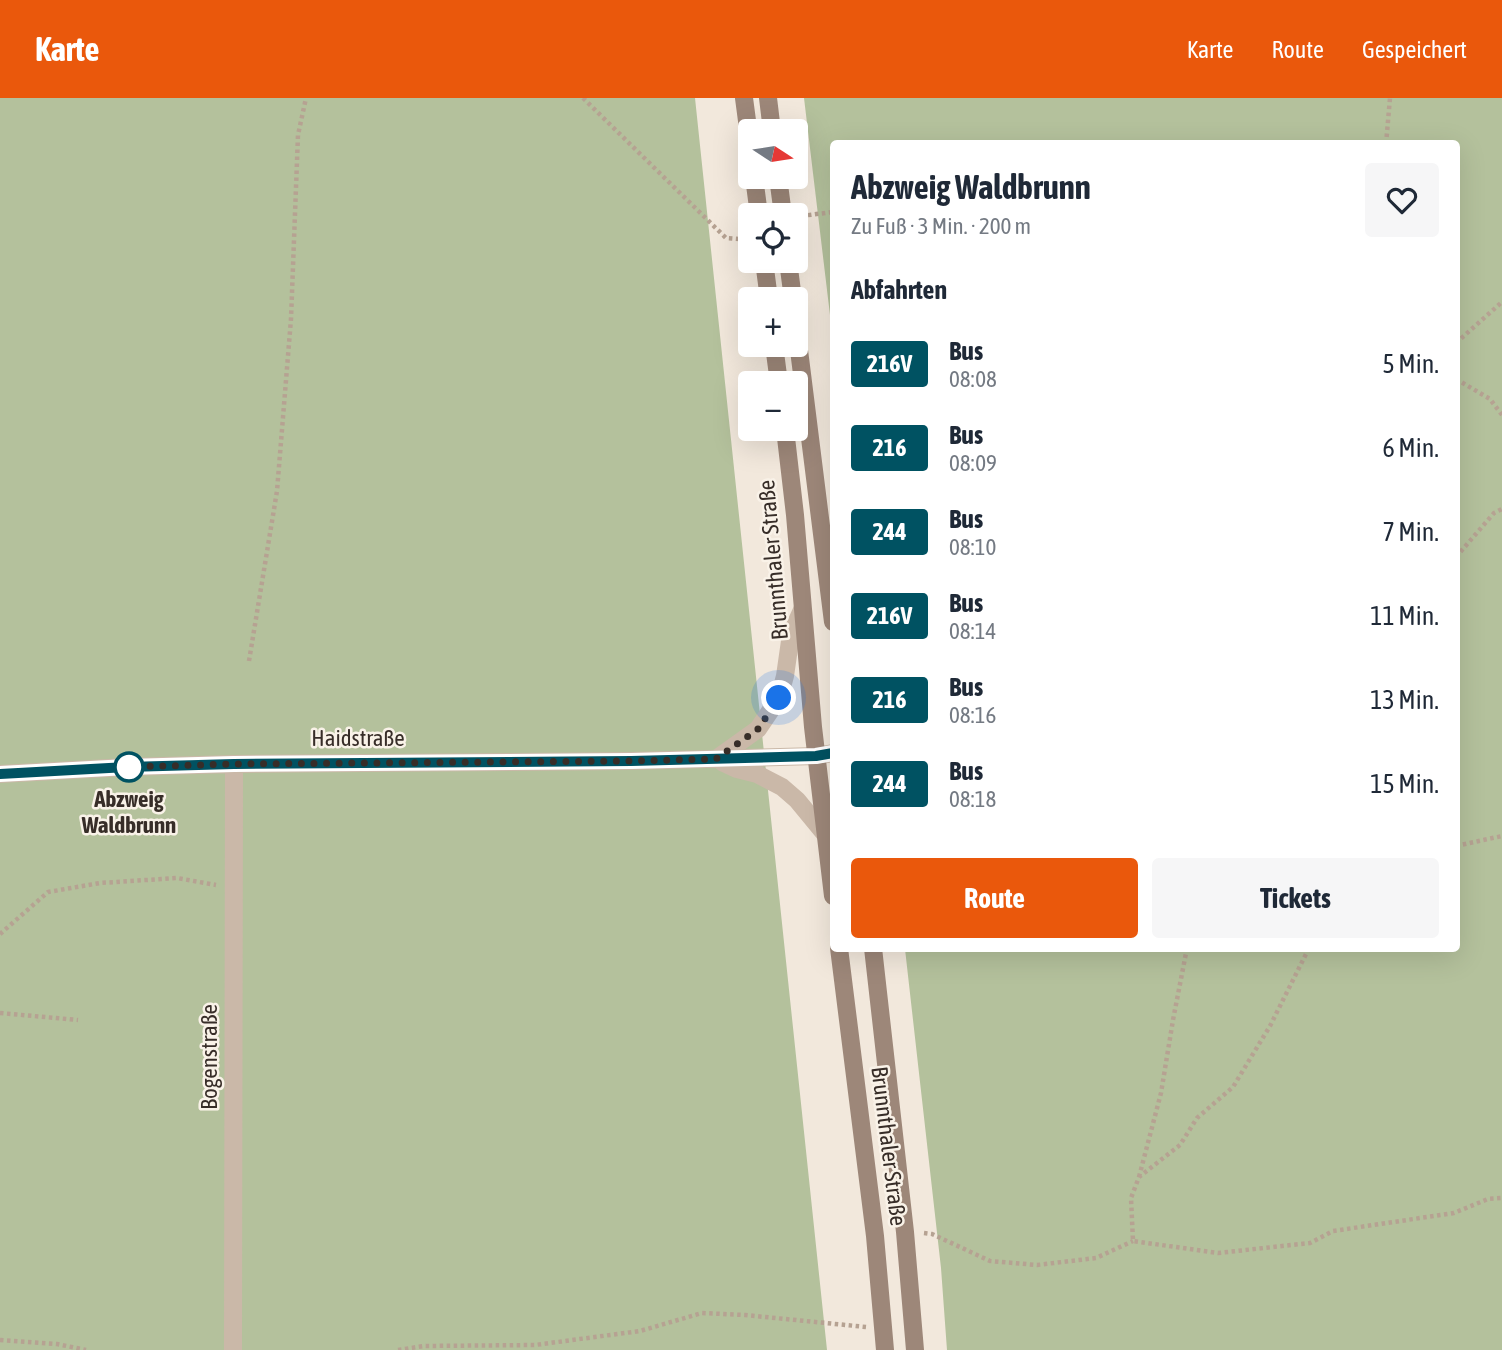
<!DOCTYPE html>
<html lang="de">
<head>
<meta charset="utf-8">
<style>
  :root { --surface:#fff; --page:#f6f6f7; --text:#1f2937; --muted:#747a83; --accent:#ea580c }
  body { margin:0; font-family:"Asap Condensed",sans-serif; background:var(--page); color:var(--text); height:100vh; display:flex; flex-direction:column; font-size:26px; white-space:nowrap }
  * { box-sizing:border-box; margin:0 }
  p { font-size:23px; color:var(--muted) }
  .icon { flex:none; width:38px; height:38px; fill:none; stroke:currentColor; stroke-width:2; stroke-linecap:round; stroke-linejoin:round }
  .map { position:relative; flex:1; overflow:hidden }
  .sheet { position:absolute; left:830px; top:42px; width:630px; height:812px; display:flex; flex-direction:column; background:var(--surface); border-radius:7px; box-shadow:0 7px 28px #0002 }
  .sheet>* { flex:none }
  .badge { padding:0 14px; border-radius:5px; font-size:24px; line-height:46px }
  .needle { width:46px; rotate:102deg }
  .fabs { position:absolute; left:738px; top:21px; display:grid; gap:14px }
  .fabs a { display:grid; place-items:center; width:70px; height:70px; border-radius:7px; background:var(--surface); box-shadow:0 7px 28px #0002; font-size:35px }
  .you { position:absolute; width:35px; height:35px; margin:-18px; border:5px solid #fff; border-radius:50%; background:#1a73e8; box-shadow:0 0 0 10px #1a73e833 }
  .map>.badge { position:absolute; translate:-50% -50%; box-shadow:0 0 0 4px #fff }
  h2 { padding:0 21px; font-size:26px; line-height:63px }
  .round { display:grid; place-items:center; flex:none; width:74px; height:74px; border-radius:7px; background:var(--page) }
  .overview { display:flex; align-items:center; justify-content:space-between; height:119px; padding:0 21px }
  h1 { font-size:33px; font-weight:700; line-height:52px }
  .button { display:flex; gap:14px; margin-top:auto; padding:14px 21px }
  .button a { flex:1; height:80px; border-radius:7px; background:var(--accent); color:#fff; font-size:28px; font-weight:700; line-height:80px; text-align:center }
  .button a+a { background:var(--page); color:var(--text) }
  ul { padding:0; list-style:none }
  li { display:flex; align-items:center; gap:21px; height:84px; padding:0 21px }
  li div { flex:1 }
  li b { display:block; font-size:26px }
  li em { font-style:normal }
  li .badge { min-width:77px; font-weight:700; text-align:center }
  header { display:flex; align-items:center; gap:42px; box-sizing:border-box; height:98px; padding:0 35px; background:var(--accent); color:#fff }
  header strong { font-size:33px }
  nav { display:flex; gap:38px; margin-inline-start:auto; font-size:24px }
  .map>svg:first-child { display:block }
  .green { fill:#b4c19c }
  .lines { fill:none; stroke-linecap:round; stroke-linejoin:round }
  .path { stroke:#b6a292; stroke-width:4.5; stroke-dasharray:3.5 3.5; stroke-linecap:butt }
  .street { stroke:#cab8a8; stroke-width:18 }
  .secondary { stroke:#9d8779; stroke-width:18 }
  .line-casing { stroke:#fff; stroke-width:16 }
  .line { stroke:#005262; stroke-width:10 }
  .walk { stroke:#372d28; stroke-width:7; stroke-dasharray:0 12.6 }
  .stop-dot { fill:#fff; stroke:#005262; stroke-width:3.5 }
  .labels { text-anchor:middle; stroke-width:5; stroke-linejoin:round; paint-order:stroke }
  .street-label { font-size:23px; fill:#372d28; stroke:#f9f2e8 }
  .stop-label { font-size:23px; font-weight:bold; fill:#372d28; stroke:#f9f2e8 }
</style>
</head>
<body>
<header>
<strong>Karte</strong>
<nav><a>Karte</a><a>Route</a><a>Gespeichert</a></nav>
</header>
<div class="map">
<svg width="1502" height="1252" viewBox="0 0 1502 1252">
  <rect width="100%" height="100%" fill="#f2e8dc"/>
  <path class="green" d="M 0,0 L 695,0 L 827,1252 L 0,1252 Z
    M 804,0 L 1502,0 L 1502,1252 L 947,1252 L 941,1170 L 905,851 L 1456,850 L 1456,46 L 833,46 L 833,242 Z"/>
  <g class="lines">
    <path class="path" d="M 583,0 L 726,140 L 751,142
      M 1386,46 L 1390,0
      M 801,118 L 833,114
      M 1456,245 L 1502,204
      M 1456,281 L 1490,301 L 1502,317
      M 1456,459 L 1494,415 L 1502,411
      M 249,563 L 277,393 L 291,221 L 298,37 L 306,0
      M 1456,748 L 1502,738
      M 0,836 L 48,794 L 100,785 L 177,780 L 216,787
      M 1309,850 L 1270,928 L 1233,989 L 1197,1020 L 1180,1047 L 1139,1079 L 1131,1100 L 1133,1143 L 1218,1155 L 1310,1145 L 1333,1133 L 1454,1115 L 1488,1101 L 1502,1100
      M 0,915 L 78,922
      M 1139,1079 L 1161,995 L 1173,922 L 1187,850
      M 924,1135 L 932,1136 L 990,1163 L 1037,1167 L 1096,1160 L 1133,1143
      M 0,1242 L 57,1246 L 86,1252
      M 398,1252 L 424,1248 L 535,1247 L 640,1233 L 702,1215 L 745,1217 L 866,1229"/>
    <path class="street" d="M 716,661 L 758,631 L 779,600 L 785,578 L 791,536 L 802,512
      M 722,664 L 737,671 L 757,676 L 782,689 L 797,702 L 825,736
      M 0,676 L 127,669 L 234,666 L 631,663 L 816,658 L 833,655
      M 233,1252 L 234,666"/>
    <path class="secondary" d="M 744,0 L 751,53
      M 768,0 L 772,33
      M 754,79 L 759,117
      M 778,79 L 783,117
      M 764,163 L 769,201
      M 788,163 L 793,201
      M 796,228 L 833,524
      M 774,247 L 779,285
      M 785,331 L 795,417 L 813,629 L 833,798
      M 839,850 L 875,1138 L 885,1252
      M 873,850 L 905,1134 L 915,1252"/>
  </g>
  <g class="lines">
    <defs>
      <path id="line" d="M 0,676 L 127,669 L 234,666 L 631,663 L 816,658 L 833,655"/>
    </defs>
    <use href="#line" class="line-casing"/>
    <use href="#line" class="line"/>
    <path class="walk" d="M 129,669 L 127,669 L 234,666 L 631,663 L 716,661 L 758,631 L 779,600"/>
  </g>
  <circle class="stop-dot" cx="129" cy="669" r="14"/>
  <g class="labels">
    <g class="street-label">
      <text transform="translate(773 462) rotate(-95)" y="8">Brunnthaler Straße</text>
      <text x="358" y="648">Haidstraße</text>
      <text transform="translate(209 959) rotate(-90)" y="8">Bogenstraße</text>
      <text transform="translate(889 1048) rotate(83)" y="8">Brunnthaler Straße</text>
    </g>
    <g class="stop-label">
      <text x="129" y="709">Abzweig<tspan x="129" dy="26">Waldbrunn</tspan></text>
    </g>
  </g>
</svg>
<div class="fabs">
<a><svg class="needle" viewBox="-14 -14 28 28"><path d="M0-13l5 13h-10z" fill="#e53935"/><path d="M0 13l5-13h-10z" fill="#747a83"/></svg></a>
<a><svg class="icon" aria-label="locate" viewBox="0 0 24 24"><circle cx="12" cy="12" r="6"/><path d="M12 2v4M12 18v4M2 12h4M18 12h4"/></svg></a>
<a>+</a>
<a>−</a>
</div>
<div class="you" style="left:779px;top:600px"></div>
<section class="sheet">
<div class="overview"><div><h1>Abzweig Waldbrunn</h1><p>Zu Fuß · 3 Min. · 200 m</p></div><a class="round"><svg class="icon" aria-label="heart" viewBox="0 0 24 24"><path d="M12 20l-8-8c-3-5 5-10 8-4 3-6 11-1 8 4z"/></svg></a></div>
<h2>Abfahrten</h2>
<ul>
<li><span class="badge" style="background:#005262;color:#fff">216V</span><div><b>Bus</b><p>08:08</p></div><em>5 Min.</em></li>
<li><span class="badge" style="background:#005262;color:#fff">216</span><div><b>Bus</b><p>08:09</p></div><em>6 Min.</em></li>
<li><span class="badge" style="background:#005262;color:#fff">244</span><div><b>Bus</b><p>08:10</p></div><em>7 Min.</em></li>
<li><span class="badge" style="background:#005262;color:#fff">216V</span><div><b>Bus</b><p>08:14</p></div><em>11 Min.</em></li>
<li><span class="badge" style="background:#005262;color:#fff">216</span><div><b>Bus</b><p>08:16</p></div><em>13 Min.</em></li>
<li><span class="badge" style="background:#005262;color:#fff">244</span><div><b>Bus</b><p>08:18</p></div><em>15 Min.</em></li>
</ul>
<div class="button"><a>Route</a><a>Tickets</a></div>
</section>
</div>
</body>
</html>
